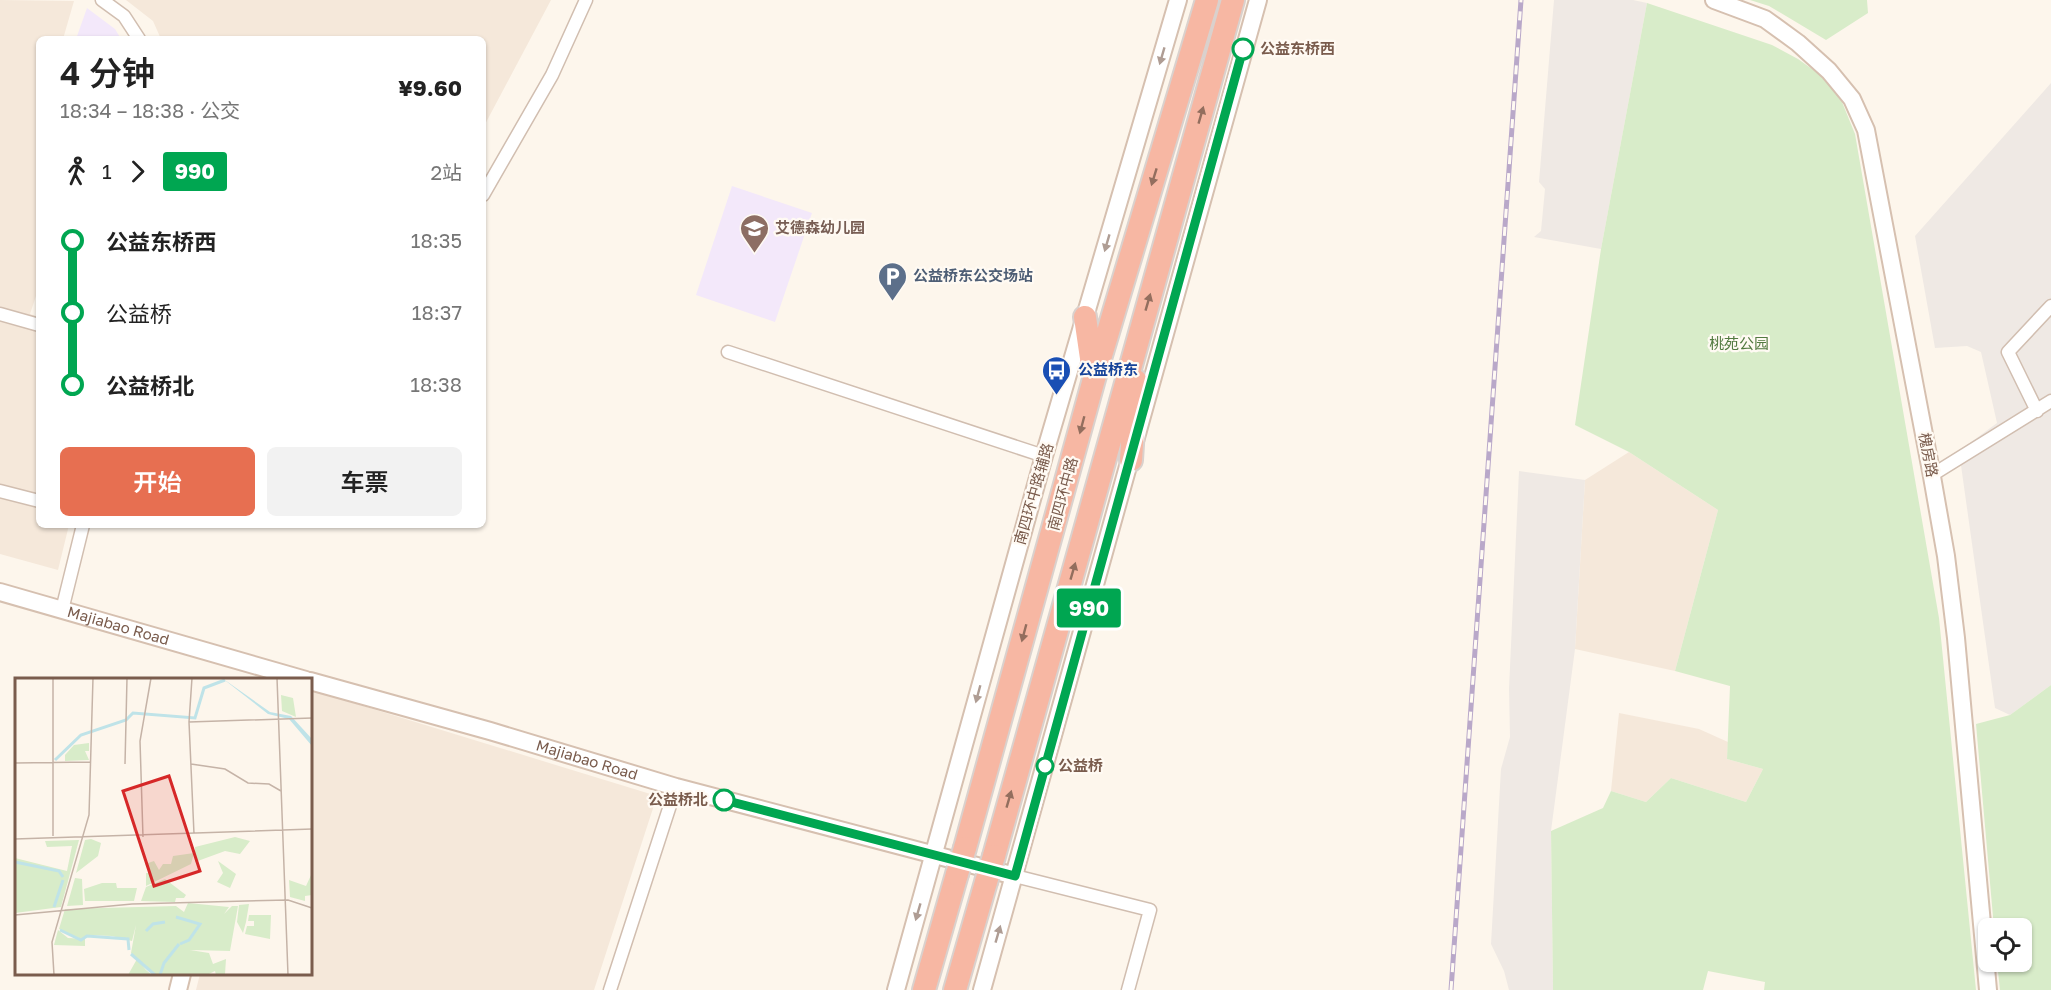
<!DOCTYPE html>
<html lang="zh">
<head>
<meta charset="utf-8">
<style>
  :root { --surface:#fff; --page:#f2f2f2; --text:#222; --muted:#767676; --accent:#e76f51 }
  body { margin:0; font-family:"Golos Text","Noto Sans SC",sans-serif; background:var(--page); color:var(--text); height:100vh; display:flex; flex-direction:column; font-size:22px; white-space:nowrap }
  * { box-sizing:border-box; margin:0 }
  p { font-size:20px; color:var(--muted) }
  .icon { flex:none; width:33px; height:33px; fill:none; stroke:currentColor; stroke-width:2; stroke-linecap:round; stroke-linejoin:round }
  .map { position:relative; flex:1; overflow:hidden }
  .sheet { position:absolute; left:36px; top:36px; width:450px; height:492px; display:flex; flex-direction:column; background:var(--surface); border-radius:9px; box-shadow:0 2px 4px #0004 }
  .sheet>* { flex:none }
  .badge { padding:0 12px; border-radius:4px; font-size:21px; line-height:39px }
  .buttons { position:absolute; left:1978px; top:918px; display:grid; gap:12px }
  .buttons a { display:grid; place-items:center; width:54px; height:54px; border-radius:9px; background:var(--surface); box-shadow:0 2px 4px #0004; font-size:30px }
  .map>.badge { position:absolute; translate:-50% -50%; box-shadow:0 0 0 3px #fff }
  .legs { display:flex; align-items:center; gap:9px; height:66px; padding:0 24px; font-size:20px }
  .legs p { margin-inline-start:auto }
  .headline { display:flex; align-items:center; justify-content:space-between; height:102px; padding:0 24px }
  h1 { font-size:33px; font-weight:600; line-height:45px }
  .action { display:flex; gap:12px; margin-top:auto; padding:12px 24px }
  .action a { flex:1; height:69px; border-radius:9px; background:var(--accent); color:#fff; font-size:24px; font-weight:600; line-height:69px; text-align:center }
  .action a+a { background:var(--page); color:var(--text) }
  ul { padding:0 24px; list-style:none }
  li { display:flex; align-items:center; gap:21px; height:72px; font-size:22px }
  li i { display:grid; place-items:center; width:9px; height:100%; margin:0 8px; background:currentColor }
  li i::after { content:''; width:15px; height:15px; margin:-8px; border:4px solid; border-radius:50%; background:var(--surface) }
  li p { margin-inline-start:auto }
  li:first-child i { background:linear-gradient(#0000 50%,currentColor 0) }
  li:last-child i { background:linear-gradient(currentColor 50%,#0000 0) }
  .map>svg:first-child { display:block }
  .residential { fill:#f5e8da }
  .industrial { fill:#efe9e4 }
  .education { fill:#f3e8fa }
  .green { fill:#d8ecc9 }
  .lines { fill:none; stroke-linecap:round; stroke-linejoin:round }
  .street-casing { stroke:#d1beb0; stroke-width:15 }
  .secondary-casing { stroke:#d6c0b0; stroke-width:20 }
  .highway-casing { stroke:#dad1cd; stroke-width:26 }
  .street { stroke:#fff; stroke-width:12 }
  .secondary { stroke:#fff; stroke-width:16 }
  .highway { stroke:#f7b7a3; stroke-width:22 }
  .rail-casing { stroke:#b9a8c9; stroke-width:5 }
  .rail { stroke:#fffaf3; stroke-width:3; stroke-dasharray:9; stroke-linecap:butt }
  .highway-bridge-casing { stroke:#dad1cd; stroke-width:26; stroke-linecap:butt }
  .highway-bridge { stroke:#f7b7a3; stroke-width:22 }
  .oneway { fill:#af9d94 }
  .oneway2 { fill:#936e5e }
  .line-1-casing { stroke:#fff; stroke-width:14 }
  .line-1 { stroke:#00a651; stroke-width:9 }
  .stop-1-dot { fill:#fff; stroke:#00a651; stroke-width:3 }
  .labels { text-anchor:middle; stroke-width:4.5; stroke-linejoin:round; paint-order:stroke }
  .stop-label { font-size:15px; font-weight:bold; fill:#7a5c4d; stroke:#fffaf3; text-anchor:start }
  .education-label { font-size:15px; font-weight:bold; fill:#785e54; stroke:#fffaf3; text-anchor:start }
  .service-label { font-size:15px; font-weight:bold; fill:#4e5e75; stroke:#fffaf3; text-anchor:start }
  .park-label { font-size:15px; fill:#537a41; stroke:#fffaf3 }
  .transit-label { font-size:15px; font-weight:bold; fill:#164399; stroke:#fffaf3; text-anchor:start }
  .street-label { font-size:15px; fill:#7a5c4d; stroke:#fffaf3 }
  .inset-river { fill:none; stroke:#bfe3e8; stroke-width:3 }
  .inset-road { fill:none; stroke:#c5b3a7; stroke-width:1.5 }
  .view { fill:#d62828; fill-opacity:0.15; stroke:#d62828; stroke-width:3 }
  .inset-edge { fill:none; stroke:#7a5c4d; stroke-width:3 }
</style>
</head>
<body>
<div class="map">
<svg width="2051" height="990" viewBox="0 0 2051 990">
  <rect width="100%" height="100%" fill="#fdf6ec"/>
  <path class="residential" d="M 0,0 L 74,1 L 63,39 L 39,39 L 39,287 L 30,314 L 39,317 L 39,525 L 69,525 L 58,570 L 0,554 Z
    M 126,0 L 551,0 L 483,128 L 483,39 L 161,39 L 153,21 Z
    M 1629,452 L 1718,510 L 1675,671 L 1575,649 L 1585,480 Z
    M 311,690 L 657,796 L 594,990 L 196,990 L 200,974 L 310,974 Z
    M 1619,713 L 1699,729 L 1728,742 L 1727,759 L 1763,769 L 1746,802 L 1671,778 L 1646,802 L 1611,791 Z"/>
  <path class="industrial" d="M 1554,0 L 1633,0 L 1647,3 L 1601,249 L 1534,237 L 1541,231 L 1545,189 L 1539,182 Z
    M 2051,83 L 2051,685 L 2010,715 L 1995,708 L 1959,451 L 1997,423 L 1981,352 L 1967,346 L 1935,348 L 1915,236 Z
    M 1519,471 L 1585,480 L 1575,649 L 1551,831 L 1553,990 L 1509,990 L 1504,971 L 1491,944 L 1501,769 L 1510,737 L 1509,689 Z"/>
  <path class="education" d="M 87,8 L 115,29 L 121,39 L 76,39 Z
    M 732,186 L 812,213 L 775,322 L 696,295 Z"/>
  <path class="green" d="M 1750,0 L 1867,0 L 1868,13 L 1826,40 L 1769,6 Z
    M 1647,3 L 1772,45 L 1798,59 L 1826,79 L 1842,102 L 1855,134 L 1939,618 L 1976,990 L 1764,990 L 1765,982 L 1708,971 L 1703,990 L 1553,990 L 1551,831 L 1603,808 L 1611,791 L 1646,802 L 1671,778 L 1746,802 L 1763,769 L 1727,759 L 1730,686 L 1675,671 L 1718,510 L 1629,452 L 1575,425 L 1601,249 Z
    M 2051,685 L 2051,990 L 2000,990 L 1997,962 L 2022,962 L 2022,928 L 1994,928 L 1976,724 L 2010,715 Z"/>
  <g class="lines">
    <defs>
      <path id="street" d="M 102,0 L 124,16 L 139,39
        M 483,195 L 552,75 L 586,0
        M 0,314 L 39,325
        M 728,352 L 1044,456
        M 2037,411 L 2008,352 L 2051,306
        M 1932,475 L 2051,401
        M 0,491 L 39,501
        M 62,610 L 83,525
        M 1015,876 L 1150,910 L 1128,990
        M 610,990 L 676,787"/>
      <g id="secondary">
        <path d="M 1714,0 L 1765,19 L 1798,43 L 1829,71 L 1852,99 L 1866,130 L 1931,471 L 1946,556 L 1956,638 L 1988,990"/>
        <path id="s1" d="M 0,592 L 306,680"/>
        <path id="s2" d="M 310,681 L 490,731 L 676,787 L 1015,876"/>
        <path d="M 178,990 L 182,974"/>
        <path d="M 896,990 L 1044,456 L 1178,0"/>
        <path d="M 982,990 L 1258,0"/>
      </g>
      <path id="highway" d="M 1085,317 L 1093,372
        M 1131,460 L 1136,381
        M 965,848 L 1094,379 L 1207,0
        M 994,856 L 1233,0
        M 924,990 L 957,874
        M 955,990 L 986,882"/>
    </defs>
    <use href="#street" class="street-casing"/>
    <use href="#secondary" class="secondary-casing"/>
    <use href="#highway" class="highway-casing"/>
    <use href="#street" class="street"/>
    <use href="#secondary" class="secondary"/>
    <use href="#highway" class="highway"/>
    <defs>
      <path id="rail" d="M 1451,990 L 1521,0"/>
    </defs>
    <use href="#rail" class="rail-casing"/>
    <use href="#rail" class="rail"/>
    <defs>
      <path id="highway-bridge" d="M 957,874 L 965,848
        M 986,882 L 994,856"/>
    </defs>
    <use href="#highway-bridge" class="highway-bridge-casing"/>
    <use href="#highway-bridge" class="highway-bridge"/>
  </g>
  <defs><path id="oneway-solid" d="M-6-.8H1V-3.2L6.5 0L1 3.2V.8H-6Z" transform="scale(1.5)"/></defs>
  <g class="oneway">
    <use href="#oneway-solid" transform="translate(1162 56) rotate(106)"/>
    <use href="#oneway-solid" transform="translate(1107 243) rotate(106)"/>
    <use href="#oneway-solid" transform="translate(978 694) rotate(105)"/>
    <use href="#oneway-solid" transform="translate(918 912) rotate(106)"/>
    <use href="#oneway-solid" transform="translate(998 934) rotate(-74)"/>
  </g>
  <g class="oneway2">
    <use href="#oneway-solid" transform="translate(1201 115) rotate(-74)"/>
    <use href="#oneway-solid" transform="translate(1154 177) rotate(107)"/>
    <use href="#oneway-solid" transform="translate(1148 302) rotate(-74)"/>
    <use href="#oneway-solid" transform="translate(1082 425) rotate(105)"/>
    <use href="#oneway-solid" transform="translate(1073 571) rotate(-74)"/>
    <use href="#oneway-solid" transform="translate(1024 633) rotate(105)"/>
    <use href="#oneway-solid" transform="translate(1009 799) rotate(-74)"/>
  </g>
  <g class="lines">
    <defs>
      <path id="line-1" d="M 724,800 L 1015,876 L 1243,49"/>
    </defs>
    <use href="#line-1" class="line-1-casing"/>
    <use href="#line-1" class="line-1"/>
  </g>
  <defs>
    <symbol id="school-pin" viewBox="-11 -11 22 30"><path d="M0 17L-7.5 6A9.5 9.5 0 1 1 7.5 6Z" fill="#8d6e63" stroke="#fffaf3"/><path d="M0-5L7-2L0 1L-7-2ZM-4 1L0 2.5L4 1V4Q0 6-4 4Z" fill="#fff"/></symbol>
    <symbol id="parking-pin" viewBox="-11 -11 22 30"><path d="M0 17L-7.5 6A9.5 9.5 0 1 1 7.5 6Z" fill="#5c6f8a" stroke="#fffaf3"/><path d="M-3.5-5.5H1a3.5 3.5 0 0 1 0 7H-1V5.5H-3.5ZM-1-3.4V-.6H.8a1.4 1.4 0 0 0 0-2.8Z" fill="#fff"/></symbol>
    <symbol id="bus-pin" viewBox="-11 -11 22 30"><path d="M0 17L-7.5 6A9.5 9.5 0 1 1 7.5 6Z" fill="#1a4fb4" stroke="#fffaf3"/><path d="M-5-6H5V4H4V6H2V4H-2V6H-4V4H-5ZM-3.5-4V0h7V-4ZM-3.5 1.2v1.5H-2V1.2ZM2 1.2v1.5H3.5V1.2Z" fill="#fff"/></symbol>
  </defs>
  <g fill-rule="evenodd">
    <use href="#school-pin" x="738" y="212" width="33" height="45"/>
    <use href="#parking-pin" x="876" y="260" width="33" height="45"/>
    <use href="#bus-pin" x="1040" y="354" width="33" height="45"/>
  </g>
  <g class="stop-1-dot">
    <circle cx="1243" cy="49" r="10"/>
    <circle cx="1045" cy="766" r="8"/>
    <circle cx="724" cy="800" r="10"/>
  </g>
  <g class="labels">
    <g class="stop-label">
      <text x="1260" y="54">公益东桥西</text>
      <text x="1058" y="771">公益桥</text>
      <text x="708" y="805" text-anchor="end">公益桥北</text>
    </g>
    <g class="education-label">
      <text x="775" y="233">艾德森幼儿园</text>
    </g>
    <g class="service-label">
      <text x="913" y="281">公益桥东公交场站</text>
    </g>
    <g class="park-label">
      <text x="1739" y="349">桃苑公园</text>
    </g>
    <g class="transit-label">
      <text x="1078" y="375">公益桥东</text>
    </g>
    <g class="street-label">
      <text transform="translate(1928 455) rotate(79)" y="5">槐房路</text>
      <text transform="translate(1034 494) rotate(-74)" y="5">南四环中路辅路</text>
      <text transform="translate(1063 494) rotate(-75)" y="5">南四环中路</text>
      <text dy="5" stroke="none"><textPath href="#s1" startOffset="123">Majiabao Road</textPath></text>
      <text dy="5" stroke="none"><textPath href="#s2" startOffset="288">Majiabao Road</textPath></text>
    </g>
  </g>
  <g transform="translate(15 678)">
    <rect width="297" height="297" fill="#fdf6ec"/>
    <path d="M 266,17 L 278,20 L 281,39 L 267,33 ZM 74,65 L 74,73 L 70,73 L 74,82 L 50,83 L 50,77 L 59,67 ZM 220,159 L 235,163 L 225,176 L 210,173 L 180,184 L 180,169 ZM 76,161 L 86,165 L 83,178 L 61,195 L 70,162 ZM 64,162 L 46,229 L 0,235 L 0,180 L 52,193 L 57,168 L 32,169 L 30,163 ZM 179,175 L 176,186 L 131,208 L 131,195 L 135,195 L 130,186 L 139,183 L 144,192 L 148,186 L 156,186 L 158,178 ZM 203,183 L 221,196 L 215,210 L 202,204 L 208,195 ZM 297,195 L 297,217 L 290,218 L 290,223 L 275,219 L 274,202 L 291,208 ZM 60,200 L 67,201 L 68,227 L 52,228 ZM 150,201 L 171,217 L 169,220 L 161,220 L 160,224 L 126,223 L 131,209 ZM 87,205 L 101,205 L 102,210 L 122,210 L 119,223 L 70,223 L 69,211 ZM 173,225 L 214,229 L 209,236 L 217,228 L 223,228 L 215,273 L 175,272 L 194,275 L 198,286 L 211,281 L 210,296 L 201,297 L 200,293 L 192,297 L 141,297 L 116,275 L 121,247 L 117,263 L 97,258 L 73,257 L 66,261 L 44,251 L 50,231 L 161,228 L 169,234 ZM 234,226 L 231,244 L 228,255 L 222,244 L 224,227 ZM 234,237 L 256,237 L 255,261 L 230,256 L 232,248 L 239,248 L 239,243 L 233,243 ZM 43,252 L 53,260 L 70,261 L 70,268 L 39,267 ZM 122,281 L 131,292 L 137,297 L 113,297 Z" fill="#d8ecc9"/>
    <path d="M 207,0 L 255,34 L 276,38 L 297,61 L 297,68 L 274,41 L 253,36 Z" fill="#bfe3e8"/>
    <path class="inset-river" d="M 40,82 L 66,57 L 111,42 L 118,35 L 180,40 L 189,10 L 210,2M 0,184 L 44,193 L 48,199M 39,229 L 48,202M 161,239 L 185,246 L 174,262 L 165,266M 45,252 L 66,262 L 72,258 L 113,261 L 114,272M 131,253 L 138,246 L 150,244M 116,276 L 140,297M 145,297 L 149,285 L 164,266"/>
    <path class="inset-road" d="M 177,0 L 174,44 L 179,156M 262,0 L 273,297M 174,44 L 297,40M 0,85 L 75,84M 110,86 L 112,0M 176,86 L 210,91 L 233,105 L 254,106 L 266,113M 38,158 L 38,0M 128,159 L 125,63 L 136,0M 0,161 L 297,151M 0,237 L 117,226 L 273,222 L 297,230M 39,297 L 37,264 L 74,137 L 78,0"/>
    <path class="view" d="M 154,98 L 185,193 L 139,208 L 108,113 Z"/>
    <rect width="297" height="297" class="inset-edge"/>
  </g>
</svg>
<div class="buttons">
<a><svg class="icon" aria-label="locate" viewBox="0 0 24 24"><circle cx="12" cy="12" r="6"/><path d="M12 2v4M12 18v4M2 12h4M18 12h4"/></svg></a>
</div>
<b class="badge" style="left:1089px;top:608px;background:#00a651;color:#fff">990</b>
<section class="sheet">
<div class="headline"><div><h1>4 分钟</h1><p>18:34 – 18:38 · 公交</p></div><b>¥9.60</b></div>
<div class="legs"><svg class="icon" aria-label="walk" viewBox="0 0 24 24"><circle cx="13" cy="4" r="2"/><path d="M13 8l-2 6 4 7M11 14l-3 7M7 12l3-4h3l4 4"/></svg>1<svg class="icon" aria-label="forward" viewBox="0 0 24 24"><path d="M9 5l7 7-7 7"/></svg><b class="badge" style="background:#00a651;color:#fff">990</b><p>2站</p></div>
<ul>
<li><i style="color:#00a651"></i><b>公益东桥西</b><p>18:35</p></li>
<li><i style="color:#00a651"></i><span>公益桥</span><p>18:37</p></li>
<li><i style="color:#00a651"></i><b>公益桥北</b><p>18:38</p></li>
</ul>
<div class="action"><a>开始</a><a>车票</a></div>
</section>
</div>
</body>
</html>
